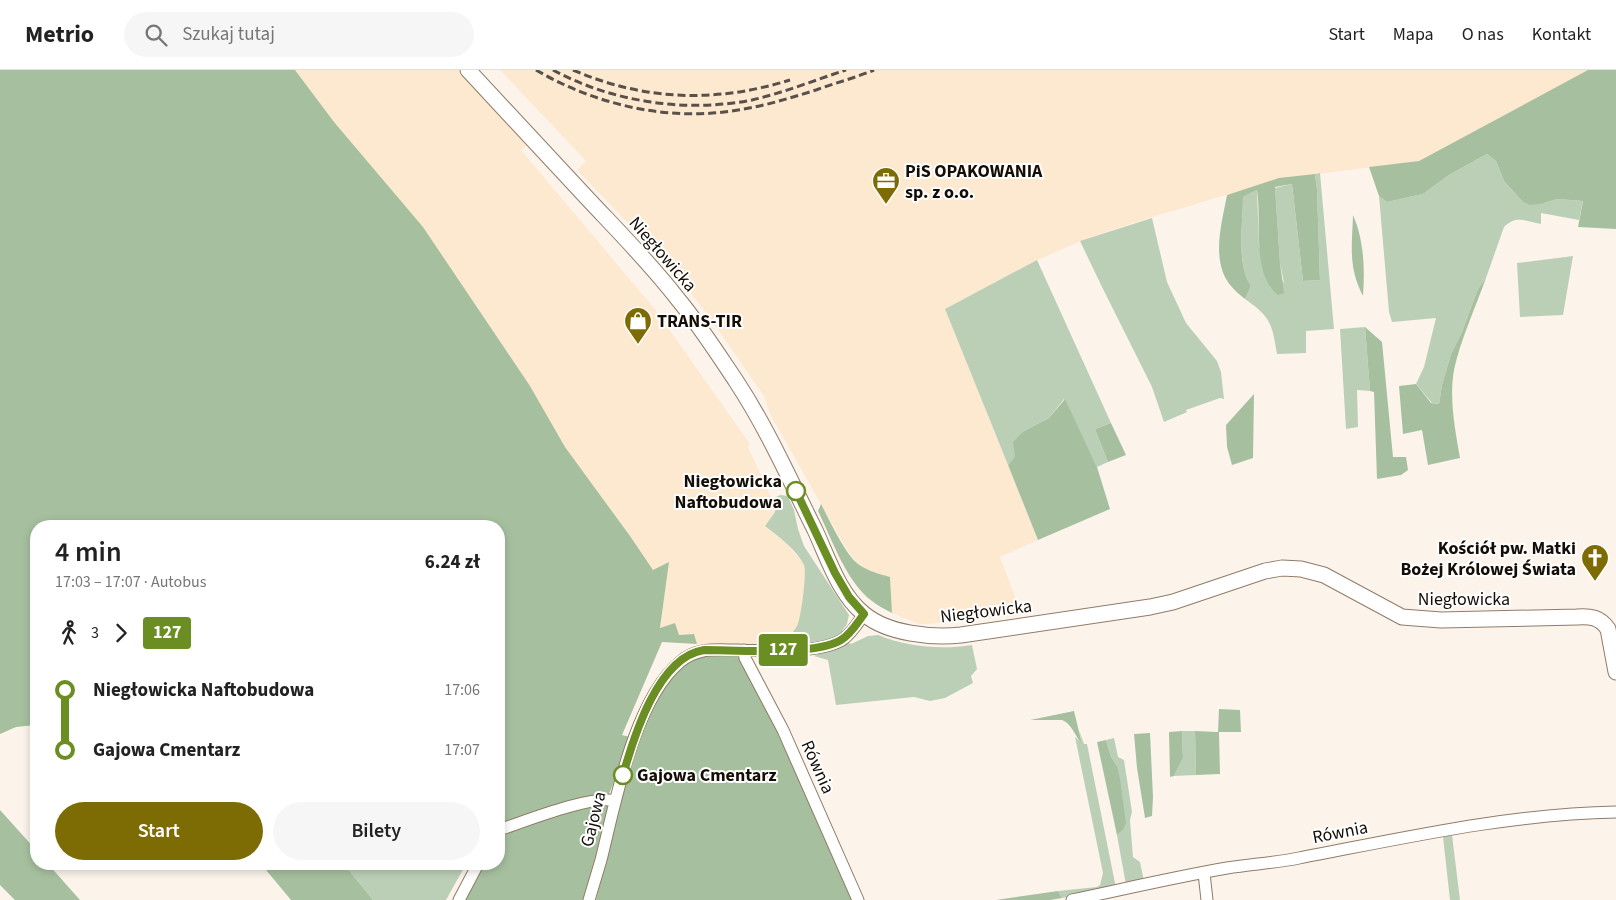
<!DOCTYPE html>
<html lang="pl">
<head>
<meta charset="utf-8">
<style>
  :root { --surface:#fff; --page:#f6f6f6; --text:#222; --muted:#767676; --line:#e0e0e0; --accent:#7d6b04 }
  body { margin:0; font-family:"Source Sans 3",sans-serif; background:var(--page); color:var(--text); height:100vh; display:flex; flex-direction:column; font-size:19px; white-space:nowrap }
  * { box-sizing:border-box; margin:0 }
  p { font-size:16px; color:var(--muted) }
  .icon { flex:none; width:28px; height:28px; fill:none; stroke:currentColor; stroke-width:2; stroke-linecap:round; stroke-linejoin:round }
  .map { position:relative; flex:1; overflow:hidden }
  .drawer { position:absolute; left:30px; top:450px; width:475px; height:350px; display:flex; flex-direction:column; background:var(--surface); border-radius:20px; box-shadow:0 2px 8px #0003 }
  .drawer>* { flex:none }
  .badge { padding:0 10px; border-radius:4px; font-size:18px; line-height:32px }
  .map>.badge { position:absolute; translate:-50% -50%; box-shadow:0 0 0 2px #fff }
  .legs { display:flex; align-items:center; gap:8px; height:55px; padding:0 25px; font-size:16px }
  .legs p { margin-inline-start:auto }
  .head { display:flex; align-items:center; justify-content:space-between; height:85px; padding:0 25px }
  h1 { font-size:28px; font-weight:600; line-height:38px }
  .action { display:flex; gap:10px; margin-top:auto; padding:10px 25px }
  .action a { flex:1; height:58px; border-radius:30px; background:var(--accent); color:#fff; font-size:20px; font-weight:600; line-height:58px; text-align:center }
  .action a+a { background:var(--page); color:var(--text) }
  ul { padding:0 25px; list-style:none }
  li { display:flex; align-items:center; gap:18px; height:60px; font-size:19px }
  li i { display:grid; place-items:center; width:8px; height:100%; margin:0 6px; background:currentColor }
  li i::after { content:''; width:12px; height:12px; margin:-6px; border:4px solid; border-radius:50%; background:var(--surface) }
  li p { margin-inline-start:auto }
  li:first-child i { background:linear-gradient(#0000 50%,currentColor 0) }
  li:last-child i { background:linear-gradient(currentColor 50%,#0000 0) }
  header { display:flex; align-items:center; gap:30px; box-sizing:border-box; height:70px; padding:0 25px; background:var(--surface); border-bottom:1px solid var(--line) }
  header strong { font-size:24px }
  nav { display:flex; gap:28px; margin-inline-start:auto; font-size:18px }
  .search { width:350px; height:45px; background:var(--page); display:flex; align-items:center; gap:12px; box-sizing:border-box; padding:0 18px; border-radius:28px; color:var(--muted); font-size:19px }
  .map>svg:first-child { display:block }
  .built { fill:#fde8d0 }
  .green { fill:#bbcfb6 }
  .forest { fill:#a6c09f }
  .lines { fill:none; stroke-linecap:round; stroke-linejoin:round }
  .street-casing { stroke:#8f7c68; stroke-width:13 }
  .secondary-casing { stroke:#8f7c68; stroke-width:17 }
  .street { stroke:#fff; stroke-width:11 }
  .secondary { stroke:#fff; stroke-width:15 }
  .rail { stroke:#585049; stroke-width:3; stroke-dasharray:8 4; stroke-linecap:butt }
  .line-1-casing { stroke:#fff; stroke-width:11 }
  .line-1 { stroke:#6b8e23; stroke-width:8 }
  .stop-1-dot { fill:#fff; stroke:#6b8e23; stroke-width:2.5 }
  .labels { text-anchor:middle; stroke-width:4; stroke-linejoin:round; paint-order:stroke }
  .poi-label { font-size:18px; font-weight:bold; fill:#150e07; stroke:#fff; text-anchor:start }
  .street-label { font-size:18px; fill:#150e07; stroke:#fff }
  .stop-label { font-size:18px; font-weight:bold; fill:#150e07; stroke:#fff; text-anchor:end }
</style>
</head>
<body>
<header>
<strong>Metrio</strong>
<div class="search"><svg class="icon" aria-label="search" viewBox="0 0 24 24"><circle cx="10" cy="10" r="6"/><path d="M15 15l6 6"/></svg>Szukaj tutaj</div>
<nav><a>Start</a><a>Mapa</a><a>O nas</a><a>Kontakt</a></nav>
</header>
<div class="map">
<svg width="1616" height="830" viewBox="0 0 1616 830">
  <rect width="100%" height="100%" fill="#fcf4eb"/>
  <path class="built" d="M 295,0 L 460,0 L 528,74 L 521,80 L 654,238 L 750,374 L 748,377 L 773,431 L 777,431 L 775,442 L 765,456 L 788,475 L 803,493 L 806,500 L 801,546 L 797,556 L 781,574 L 755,576 L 697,574 L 694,564 L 679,565 L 660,559 L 669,492 L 653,501 L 630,466 L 565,377 L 530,316 L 423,157 L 334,52 Z
    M 500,0 L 1589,0 L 1419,91 L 1279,109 L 1133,153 L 1088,168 L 1033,192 L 945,239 L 1038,470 L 1000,487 L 1022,545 L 929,554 L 919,554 L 892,543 L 890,507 L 873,503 L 856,493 L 843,473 L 770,344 L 764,326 L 710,248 L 673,200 L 577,100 L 586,91 Z"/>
  <path class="green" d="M 1487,84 L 1496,91 L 1504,111 L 1522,131 L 1544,133 L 1557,129 L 1583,131 L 1579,150 L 1541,143 L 1541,154 C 1526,151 1516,145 1504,157 L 1486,208 L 1478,219 L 1462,262 L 1451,284 L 1442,315 L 1439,334 L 1432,333 L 1416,314 L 1424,297 L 1436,248 L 1392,252 L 1389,242 L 1379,126 L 1387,132 L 1423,124 L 1449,105 Z
    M 1320,103 L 1334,259 L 1306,261 L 1306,283 L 1277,284 C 1272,254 1271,247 1245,229 L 1251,216 C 1236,194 1243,154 1243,127 L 1257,120 L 1259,177 L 1284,213 L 1280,193 L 1275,118 L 1292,114 L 1303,211 L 1320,210 L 1317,119 L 1315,104 Z
    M 1152,148 L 1167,212 L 1186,253 L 1217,291 L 1221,302 L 1224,329 L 1220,328 L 1186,340 L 1187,342 L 1164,352 L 1152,317 L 1103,219 L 1080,171 Z
    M 1573,186 L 1563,245 L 1520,247 L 1517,193 Z
    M 1037,190 L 1111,353 L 1095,359 L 1108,392 L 1097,397 L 1064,329 L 1049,348 L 1024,361 L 1015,386 L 1008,395 L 945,239 Z
    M 1365,257 L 1370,321 L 1357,320 L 1358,357 L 1346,359 L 1340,259 Z
    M 780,425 L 788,426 L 794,440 L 798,459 L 804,476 L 849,545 L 847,554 L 842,561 L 842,564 L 826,571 L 781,574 C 786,568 793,563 797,556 C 801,549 807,502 804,495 C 796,479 779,467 765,456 L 775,442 L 777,431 L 773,432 L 772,429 Z
    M 878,565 C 908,577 940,580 972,575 L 977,599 L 971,606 L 973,613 L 945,628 L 930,631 L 914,627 L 836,635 L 828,590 L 814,586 L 848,572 L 851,574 L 868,566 Z
    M 1079,660 L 1084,674 L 1087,674 L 1116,818 L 1062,828 L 1058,821 L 1097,817 L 1100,815 L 1103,803 L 1075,667 L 1082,673 Z
    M 1182,661 L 1195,661 L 1196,705 L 1174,706 L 1183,688 Z
    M 1114,668 L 1118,687 L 1124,690 L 1132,742 L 1130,750 L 1133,787 L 1140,792 L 1144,811 L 1126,815 L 1117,765 L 1123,760 L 1117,696 L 1111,687 L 1106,670 Z
    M 1452,765 L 1460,830 L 1450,830 L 1443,767 Z
    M 344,794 L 466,794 L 446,830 L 373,830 Z"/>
  <path class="forest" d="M 0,0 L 295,0 L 334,52 L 423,157 L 530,316 L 565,377 L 630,466 L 653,500 L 669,492 L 660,558 L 675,553 L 679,565 L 694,564 L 697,574 L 662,572 L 622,665 L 630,667 L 620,697 L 609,724 L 499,757 L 499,456 L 36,456 L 36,655 L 16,657 L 0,664 Z
    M 1588,0 L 1616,0 L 1616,159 L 1578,157 L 1583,131 L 1557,129 L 1544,133 L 1530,135 L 1522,131 L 1504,111 L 1496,91 L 1487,84 L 1449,105 L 1423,124 L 1387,132 L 1379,126 L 1369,97 L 1419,91 Z
    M 1315,104 L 1317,119 L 1320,210 L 1303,211 L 1292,114 L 1275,117 L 1280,193 L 1284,223 L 1278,225 C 1251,204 1262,150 1257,120 L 1243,127 C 1243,154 1236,194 1251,216 L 1245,229 C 1240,225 1235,221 1231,216 C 1210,191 1222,153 1227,125 L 1279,108 Z
    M 1353,145 C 1364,170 1365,199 1363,226 C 1348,197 1352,176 1353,145 Z
    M 1486,208 C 1476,236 1460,271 1454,300 C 1449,329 1455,359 1460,388 L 1428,395 L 1422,360 L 1403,364 L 1399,316 L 1416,314 L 1431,333 L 1439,334 L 1442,315 L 1451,284 L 1462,262 L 1478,219 Z
    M 1365,257 L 1382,272 L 1393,387 L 1406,387 L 1408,400 L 1401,405 L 1377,409 L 1374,322 L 1370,321 Z
    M 1254,324 L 1253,388 L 1232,395 L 1227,377 L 1226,355 Z
    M 1065,329 L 1097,397 L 1110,439 L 1038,470 L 1008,395 L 1015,386 L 1013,372 L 1024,361 L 1049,348 Z
    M 1111,353 L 1126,385 L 1108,392 L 1095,359 Z
    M 821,434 C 829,449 845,484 858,494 C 868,501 879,504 890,507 L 892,543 C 885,539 878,536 872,531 C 846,512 832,469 818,441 Z
    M 740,584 L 771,644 L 854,830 L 596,830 C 603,802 610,773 618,745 C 630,698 640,642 675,605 C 679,601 683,595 688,592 C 704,582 723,585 740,584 Z
    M 1219,639 L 1240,640 L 1241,662 L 1219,662 L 1220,704 L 1196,705 L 1195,661 L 1218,662 Z
    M 1074,641 L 1082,674 C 1075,666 1072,654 1062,650 L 1030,650 Z
    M 1182,661 L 1183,688 L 1174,706 L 1170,707 L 1169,662 Z
    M 1150,663 L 1153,727 L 1152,746 L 1145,748 L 1137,698 L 1134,664 Z
    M 1106,670 L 1111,687 L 1117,696 L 1120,709 L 1126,753 L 1123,760 L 1117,765 L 1097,672 Z
    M 610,733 L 584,830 L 463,830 L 481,794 L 499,794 L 499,765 L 543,747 Z
    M 0,740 L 36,780 L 36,794 L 48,794 L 80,830 L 15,830 L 0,815 Z
    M 261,794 L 344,794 L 373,830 L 291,830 Z
    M 1058,821 L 1062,828 L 1050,830 L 996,830 Z"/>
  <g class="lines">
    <defs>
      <path id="street" d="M 744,580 L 745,588 L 783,660 L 858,830
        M 499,760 C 523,752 593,724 615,731
        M 1204,803 L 1207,830
        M 459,830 L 478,794
        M 589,830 C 593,817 597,803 601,790 C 615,734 634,630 680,592 C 697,577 716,580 737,580 C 766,581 818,584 842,570 C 851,564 858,553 864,544
        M 1072,830 C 1124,819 1175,807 1227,798 C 1251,794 1275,793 1299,788 C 1404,768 1509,744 1616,742"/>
      <path id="secondary" d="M 468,0 C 508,43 548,86 588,129 C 618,161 650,193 677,228 C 698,253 718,284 736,311 C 767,358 790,410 815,460 C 828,488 839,524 864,544 C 888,564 932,568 961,565 L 1150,537 L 1173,532 L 1265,501 L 1282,498 L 1301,499 L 1324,505 L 1402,547 L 1441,550 L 1577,547 C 1590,546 1600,547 1608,559 L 1616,602"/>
    </defs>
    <use href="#street" class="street-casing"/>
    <use href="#secondary" class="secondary-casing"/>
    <use href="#street" class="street"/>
    <use href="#secondary" class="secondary"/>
    <path class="rail" d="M 536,0 C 596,35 669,52 738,40 C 765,36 790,28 816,20 C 835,13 855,8 874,0
      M 553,0 C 612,32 686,43 752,30 C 783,23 815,10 846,0
      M 573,0 C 645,31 716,33 790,10"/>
  </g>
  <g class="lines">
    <defs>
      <path id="line-1" d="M 623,705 C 634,666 658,587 704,580 C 738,580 814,586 841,570 C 851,564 857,553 864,544 L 849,527 L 835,503 L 796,421"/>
    </defs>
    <use href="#line-1" class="line-1-casing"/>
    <use href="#line-1" class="line-1"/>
  </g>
  <defs>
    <symbol id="office-pin" viewBox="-11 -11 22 30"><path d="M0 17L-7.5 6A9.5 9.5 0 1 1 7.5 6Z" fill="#7d6b04" stroke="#fff"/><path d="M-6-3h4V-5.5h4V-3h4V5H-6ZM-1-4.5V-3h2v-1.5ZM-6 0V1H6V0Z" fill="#fff"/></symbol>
    <symbol id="shop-pin" viewBox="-11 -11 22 30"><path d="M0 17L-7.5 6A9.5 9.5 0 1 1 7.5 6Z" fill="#7d6b04" stroke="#fff"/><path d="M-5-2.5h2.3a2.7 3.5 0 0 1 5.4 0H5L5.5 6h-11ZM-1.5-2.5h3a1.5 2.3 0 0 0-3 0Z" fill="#fff"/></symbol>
    <symbol id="church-pin" viewBox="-11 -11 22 30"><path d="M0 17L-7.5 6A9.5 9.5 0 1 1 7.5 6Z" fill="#7d6b04" stroke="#fff"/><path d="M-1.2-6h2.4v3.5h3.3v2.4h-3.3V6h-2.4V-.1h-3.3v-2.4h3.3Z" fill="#fff"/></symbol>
  </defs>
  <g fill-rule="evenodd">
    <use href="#office-pin" x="870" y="95" width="32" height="43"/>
    <use href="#shop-pin" x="622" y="235" width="32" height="43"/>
    <use href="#church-pin" x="1579" y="472" width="32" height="43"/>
  </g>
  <g class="stop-1-dot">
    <circle cx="796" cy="421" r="9"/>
    <circle cx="623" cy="705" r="9"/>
  </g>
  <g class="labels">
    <g class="poi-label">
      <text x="905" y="107">PiS OPAKOWANIA<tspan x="905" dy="21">sp. z o.o.</tspan></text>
      <text x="657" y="257">TRANS-TIR</text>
      <text x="1576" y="484" text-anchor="end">Kościół pw. Matki<tspan x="1576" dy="21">Bożej Królowej Świata</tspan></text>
    </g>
    <g class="street-label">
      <text transform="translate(663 184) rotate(49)" y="6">Niegłowicka</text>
      <text x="1464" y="535">Niegłowicka</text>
      <text transform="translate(986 541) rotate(-7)" y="6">Niegłowicka</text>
      <text transform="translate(818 697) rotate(66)" y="6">Równia</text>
      <text transform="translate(593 749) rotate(-76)" y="6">Gajowa</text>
      <text transform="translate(1340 762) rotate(-11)" y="6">Równia</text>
    </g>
    <g class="stop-label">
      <text x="782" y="417">Niegłowicka<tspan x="782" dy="21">Naftobudowa</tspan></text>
      <text x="637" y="711" text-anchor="start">Gajowa Cmentarz</text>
    </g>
  </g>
</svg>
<b class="badge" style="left:783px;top:580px;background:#6b8e23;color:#fff">127</b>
<section class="drawer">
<div class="head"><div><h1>4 min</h1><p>17:03 – 17:07 · Autobus</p></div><b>6.24 zł</b></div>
<div class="legs"><svg class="icon" aria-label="walk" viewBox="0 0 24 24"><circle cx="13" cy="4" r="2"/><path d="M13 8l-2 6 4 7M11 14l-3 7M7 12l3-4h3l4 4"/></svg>3<svg class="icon" aria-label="forward" viewBox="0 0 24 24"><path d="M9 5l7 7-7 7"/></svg><b class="badge" style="background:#6b8e23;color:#fff">127</b></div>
<ul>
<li><i style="color:#6b8e23"></i><b>Niegłowicka Naftobudowa</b><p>17:06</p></li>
<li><i style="color:#6b8e23"></i><b>Gajowa Cmentarz</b><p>17:07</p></li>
</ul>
<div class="action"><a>Start</a><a>Bilety</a></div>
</section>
</div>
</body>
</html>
